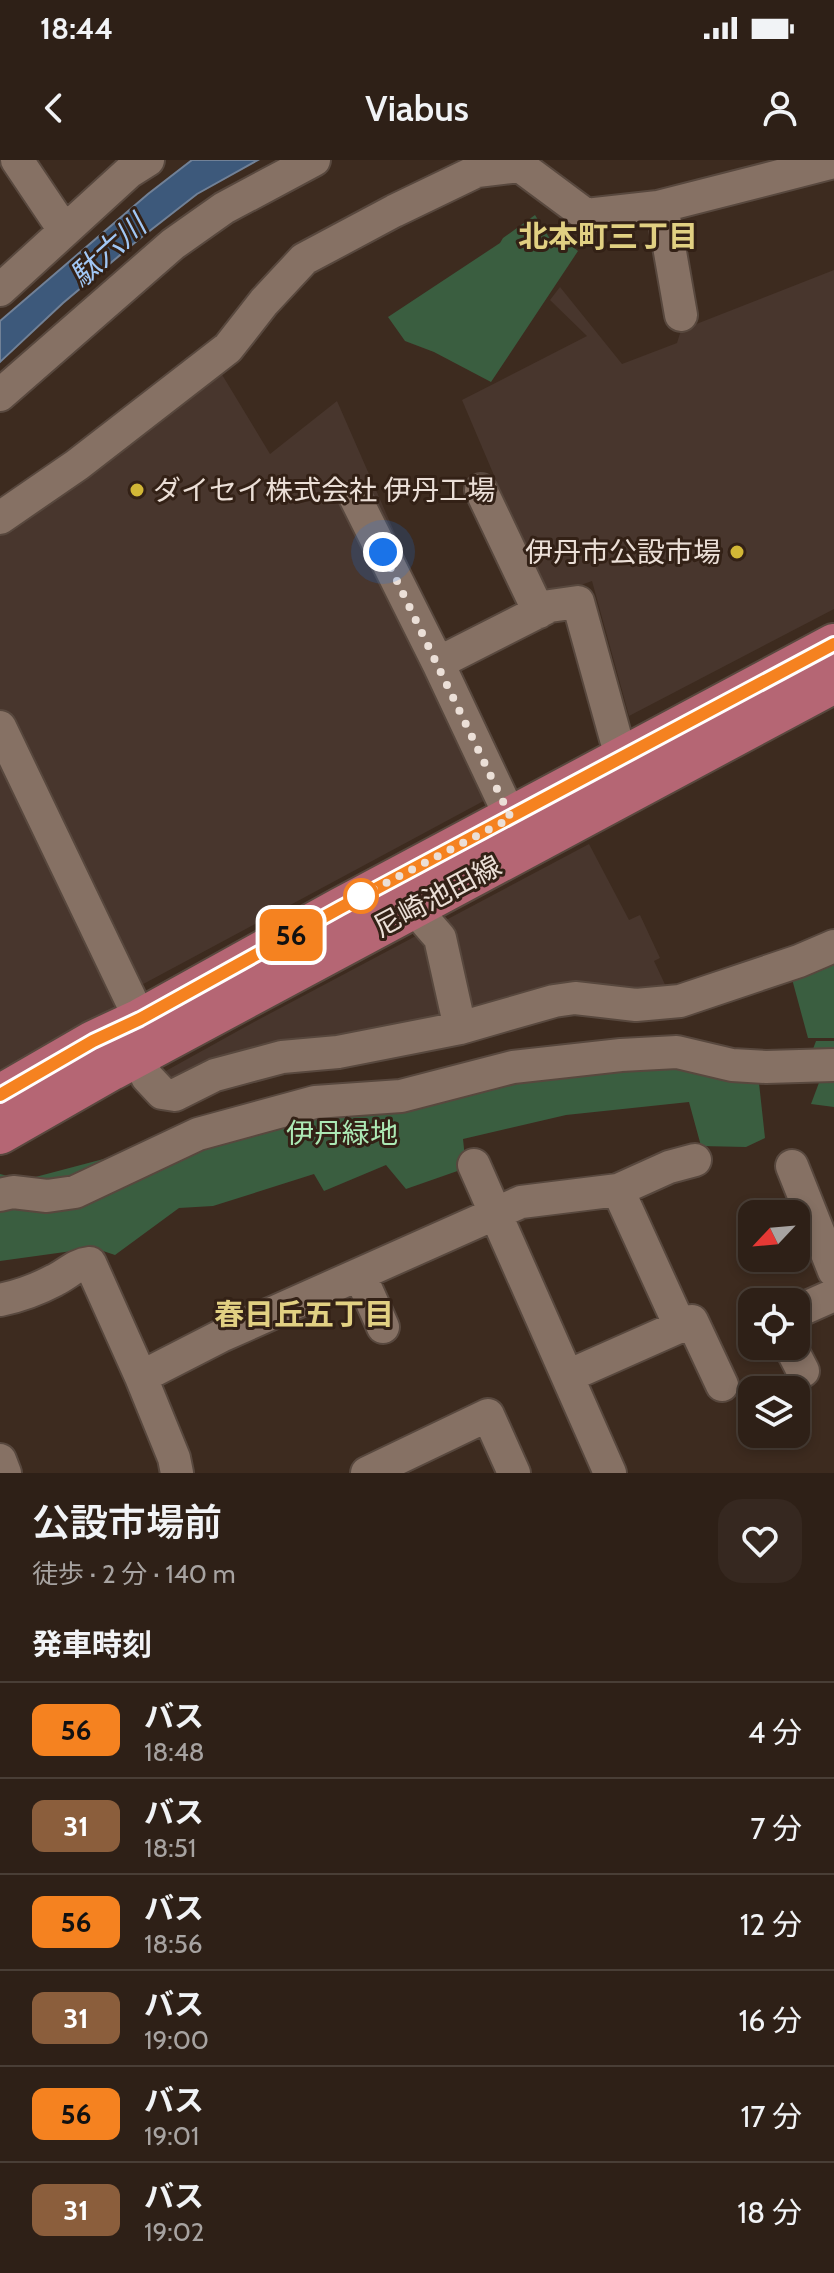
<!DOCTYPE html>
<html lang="ja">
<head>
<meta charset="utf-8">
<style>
  :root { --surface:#2e2017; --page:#362820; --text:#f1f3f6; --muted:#a7a3a1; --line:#493e36 }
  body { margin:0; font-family:Cabin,"Noto Sans JP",sans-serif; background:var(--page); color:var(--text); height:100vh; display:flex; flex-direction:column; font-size:30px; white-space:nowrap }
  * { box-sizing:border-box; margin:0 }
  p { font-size:26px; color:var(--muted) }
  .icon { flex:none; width:44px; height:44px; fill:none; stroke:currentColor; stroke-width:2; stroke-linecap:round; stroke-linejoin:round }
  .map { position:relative; height:1313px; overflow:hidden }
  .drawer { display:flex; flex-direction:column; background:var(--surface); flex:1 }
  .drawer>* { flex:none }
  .badge { padding:0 16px; border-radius:12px; font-size:28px; line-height:52px }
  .needle { width:52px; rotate:244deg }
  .fabs { position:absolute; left:738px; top:1040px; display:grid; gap:16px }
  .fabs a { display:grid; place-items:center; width:72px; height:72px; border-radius:16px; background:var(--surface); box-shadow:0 4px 12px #0003,0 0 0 2px var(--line); font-size:40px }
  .you { position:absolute; width:40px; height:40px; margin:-20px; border:6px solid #fff; border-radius:50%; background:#1a73e8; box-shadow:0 0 0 12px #1a73e833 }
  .map>.badge { position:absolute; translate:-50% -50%; box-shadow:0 0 0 4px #fff }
  h2 { padding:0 32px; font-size:30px; line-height:72px }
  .round { display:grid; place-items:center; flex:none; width:84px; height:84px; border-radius:24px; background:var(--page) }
  .head { display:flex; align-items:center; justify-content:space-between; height:136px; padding:0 32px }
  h1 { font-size:38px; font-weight:600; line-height:60px }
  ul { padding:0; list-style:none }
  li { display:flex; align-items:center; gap:24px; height:96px; padding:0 32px; border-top:2px solid var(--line) }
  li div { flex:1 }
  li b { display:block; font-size:30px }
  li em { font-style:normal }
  li .badge { min-width:88px; font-weight:700; text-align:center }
  .status { display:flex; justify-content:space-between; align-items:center; height:56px; padding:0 40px; background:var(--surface); direction:ltr }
  .status svg { height:22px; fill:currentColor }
  header { display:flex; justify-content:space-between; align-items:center; height:104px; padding:0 32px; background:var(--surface); font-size:36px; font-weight:600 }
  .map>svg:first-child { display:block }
  .industrial { fill:#48362d }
  .green { fill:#3a5e40 }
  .water { fill:#3d597b; stroke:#718197; stroke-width:2 }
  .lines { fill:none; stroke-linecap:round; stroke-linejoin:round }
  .minor-casing { stroke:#58483e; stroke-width:36 }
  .major-casing { stroke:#58483e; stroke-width:44 }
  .minor { stroke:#867164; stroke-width:32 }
  .major { stroke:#b56674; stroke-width:40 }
  .line-casing { stroke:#fff; stroke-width:18 }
  .line { stroke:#f58220; stroke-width:12 }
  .walk { stroke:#ebdfd7; stroke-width:8; stroke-dasharray:0 14.4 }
  .poi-dot { fill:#d2b736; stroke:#332116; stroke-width:3 }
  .stop-dot { fill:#fff; stroke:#f58220; stroke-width:4 }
  .labels { text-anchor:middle; stroke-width:6; stroke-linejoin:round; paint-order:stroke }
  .poi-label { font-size:28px; fill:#ebdfd7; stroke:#332116; text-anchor:start }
  .street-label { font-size:28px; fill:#ebdfd7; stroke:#332116 }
  .park-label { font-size:28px; fill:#ace9b4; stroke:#332116 }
  .neighbourhood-label { font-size:30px; font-weight:bold; fill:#e1d082; stroke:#332116 }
  .water-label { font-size:30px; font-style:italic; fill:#a1c7f5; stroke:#332116 }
</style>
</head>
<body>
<div class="status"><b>18:44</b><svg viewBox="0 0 49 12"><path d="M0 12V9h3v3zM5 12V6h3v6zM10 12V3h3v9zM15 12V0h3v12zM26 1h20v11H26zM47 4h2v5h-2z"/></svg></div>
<header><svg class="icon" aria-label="back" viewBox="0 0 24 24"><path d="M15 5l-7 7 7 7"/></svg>Viabus<svg class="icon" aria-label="person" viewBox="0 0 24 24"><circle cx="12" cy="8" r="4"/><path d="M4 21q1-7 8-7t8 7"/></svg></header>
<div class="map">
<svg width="834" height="1313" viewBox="0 0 834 1313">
  <rect width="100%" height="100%" fill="#3d2b1f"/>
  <path class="industrial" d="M 834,110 L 834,449 L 629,556 L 592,421 L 559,433 L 545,427 L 496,320 L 462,240 L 587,176 L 550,140 L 560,127 L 622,204 L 677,183 L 681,170 Z
    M 218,208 L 270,294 L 337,241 L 445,488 L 491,637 L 134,829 L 0,551 L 0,367 Z
    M 0,586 L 120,837 L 116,859 L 0,922 Z
    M 589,684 L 629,760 L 640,755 L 660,798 L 654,801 L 669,833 L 175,928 L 155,917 L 254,862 Z"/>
  <path class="green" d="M 535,55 L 552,82 L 561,77 L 578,91 L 491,222 L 434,192 L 405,181 L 388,157 L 500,83 L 503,78 Z
    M 834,792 L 834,878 L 808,878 L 789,808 Z
    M 816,881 L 834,881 L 834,947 L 811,944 L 820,920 L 813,889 Z
    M 651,902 L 758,914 L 765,978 L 746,987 L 701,986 L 689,942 L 566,955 L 463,979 L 466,1008 L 406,1029 L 386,1005 L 324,1031 L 314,1014 L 213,1046 L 179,1048 L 115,1095 L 94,1088 L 0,1101 L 0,1014 L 24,1020 L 111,997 L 178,974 Z"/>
  <path class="water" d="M 192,0 L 258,0 L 197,34 L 138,80 L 63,143 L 0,202 L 0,161 L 148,34 Z"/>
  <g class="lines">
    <defs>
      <path id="minor" d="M 17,0 L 64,70
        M 662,46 L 681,155
        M 0,130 L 129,12 L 148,0
        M 0,235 L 173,84 L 224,48 L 314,0
        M 481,330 L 539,452
        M 355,337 L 438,503 L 511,658
        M 0,358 L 77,305 L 228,188 L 264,142 L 304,99 L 394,51 L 477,11 L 520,6 L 586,55 L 658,47 L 834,2
        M 438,503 L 550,446 L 578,442 L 616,579 L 625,596
        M 0,567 L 140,859 L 138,897 L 147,917 L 162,933 L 175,935 L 215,915 L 282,897 L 338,892 L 460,868 L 554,841 L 575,838 L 636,845 L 680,841 L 799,801 L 834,786
        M 414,748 L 440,778 L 460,868
        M 474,1005 L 610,1313
        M 792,1006 L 834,1111
        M 618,1030 L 680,1166
        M 0,1035 L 13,1032 L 47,1036 L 75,1032 L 198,974 L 315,942 L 401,936 L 513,907 L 621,895 L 677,892 L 732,905 L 766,907 L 834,905
        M 360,1115 L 383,1167
        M 0,1140 C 19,1136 38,1129 55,1120 C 69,1113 74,1105 90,1103 L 141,1217 L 174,1298 L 177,1313
        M 796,1152 L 834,1135
        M 790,1186 L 803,1211
        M 568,1216 L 692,1161 L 722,1225
        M 141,1217 L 221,1176 L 521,1042 L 618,1030 L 669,1007 L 695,1000
        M 0,1300 L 5,1313
        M 367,1313 L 488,1255 L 514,1313"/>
      <path id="major" d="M 0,935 L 93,881 L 140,859 L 340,748 L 834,484
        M 0,974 L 112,910 L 834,523"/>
    </defs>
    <use href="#minor" class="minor-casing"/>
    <use href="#major" class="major-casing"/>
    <use href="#minor" class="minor"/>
    <use href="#major" class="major"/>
  </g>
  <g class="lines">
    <defs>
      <path id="line" d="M 0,935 L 93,881 L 140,859 L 340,748 L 834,484"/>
    </defs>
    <use href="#line" class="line-casing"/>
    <use href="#line" class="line"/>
    <path class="walk" d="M 361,736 L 511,658 L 383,392"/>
  </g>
  <g class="poi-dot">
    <circle cx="137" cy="330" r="8"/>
    <circle cx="737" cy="392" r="8"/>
  </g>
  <circle class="stop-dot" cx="361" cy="736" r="16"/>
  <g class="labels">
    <g class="poi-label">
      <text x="153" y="340">ダイセイ株式会社 伊丹工場</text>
      <text x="721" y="402" text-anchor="end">伊丹市公設市場</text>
    </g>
    <g class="street-label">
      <text transform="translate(437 736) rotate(-28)" y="10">尼崎池田線</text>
    </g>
    <g class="park-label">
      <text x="342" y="983">伊丹緑地</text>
    </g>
    <g class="neighbourhood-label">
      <text x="608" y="87">北本町三丁目</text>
      <text x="304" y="1165">春日丘五丁目</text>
    </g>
    <g class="water-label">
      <text transform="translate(108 91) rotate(-42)" y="10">駄六川</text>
    </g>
  </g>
</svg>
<div class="fabs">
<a><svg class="needle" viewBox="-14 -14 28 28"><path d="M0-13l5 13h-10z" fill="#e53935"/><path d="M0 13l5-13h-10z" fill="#a7a3a1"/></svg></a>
<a><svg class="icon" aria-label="locate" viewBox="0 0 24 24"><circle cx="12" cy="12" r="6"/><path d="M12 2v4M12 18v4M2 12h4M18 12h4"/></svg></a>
<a><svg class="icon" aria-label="layers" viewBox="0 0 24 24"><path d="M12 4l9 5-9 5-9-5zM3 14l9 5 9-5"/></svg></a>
</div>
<div class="you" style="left:383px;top:392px"></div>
<b class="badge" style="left:291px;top:775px;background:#f58220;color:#111">56</b>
</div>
<section class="drawer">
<div class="head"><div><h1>公設市場前</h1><p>徒歩 · 2 分 · 140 m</p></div><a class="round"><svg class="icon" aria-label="heart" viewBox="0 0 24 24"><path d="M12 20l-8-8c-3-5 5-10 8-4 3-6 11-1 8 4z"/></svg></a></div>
<h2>発車時刻</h2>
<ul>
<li><span class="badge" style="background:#f58220;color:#111">56</span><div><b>バス</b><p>18:48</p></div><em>4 分</em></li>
<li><span class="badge" style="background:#8b5e3c;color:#fff">31</span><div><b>バス</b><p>18:51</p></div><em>7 分</em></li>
<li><span class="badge" style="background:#f58220;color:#111">56</span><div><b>バス</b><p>18:56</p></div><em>12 分</em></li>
<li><span class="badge" style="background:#8b5e3c;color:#fff">31</span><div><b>バス</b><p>19:00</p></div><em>16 分</em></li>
<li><span class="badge" style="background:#f58220;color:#111">56</span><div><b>バス</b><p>19:01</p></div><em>17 分</em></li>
<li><span class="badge" style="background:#8b5e3c;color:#fff">31</span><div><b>バス</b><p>19:02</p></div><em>18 分</em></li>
</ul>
</section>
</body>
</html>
